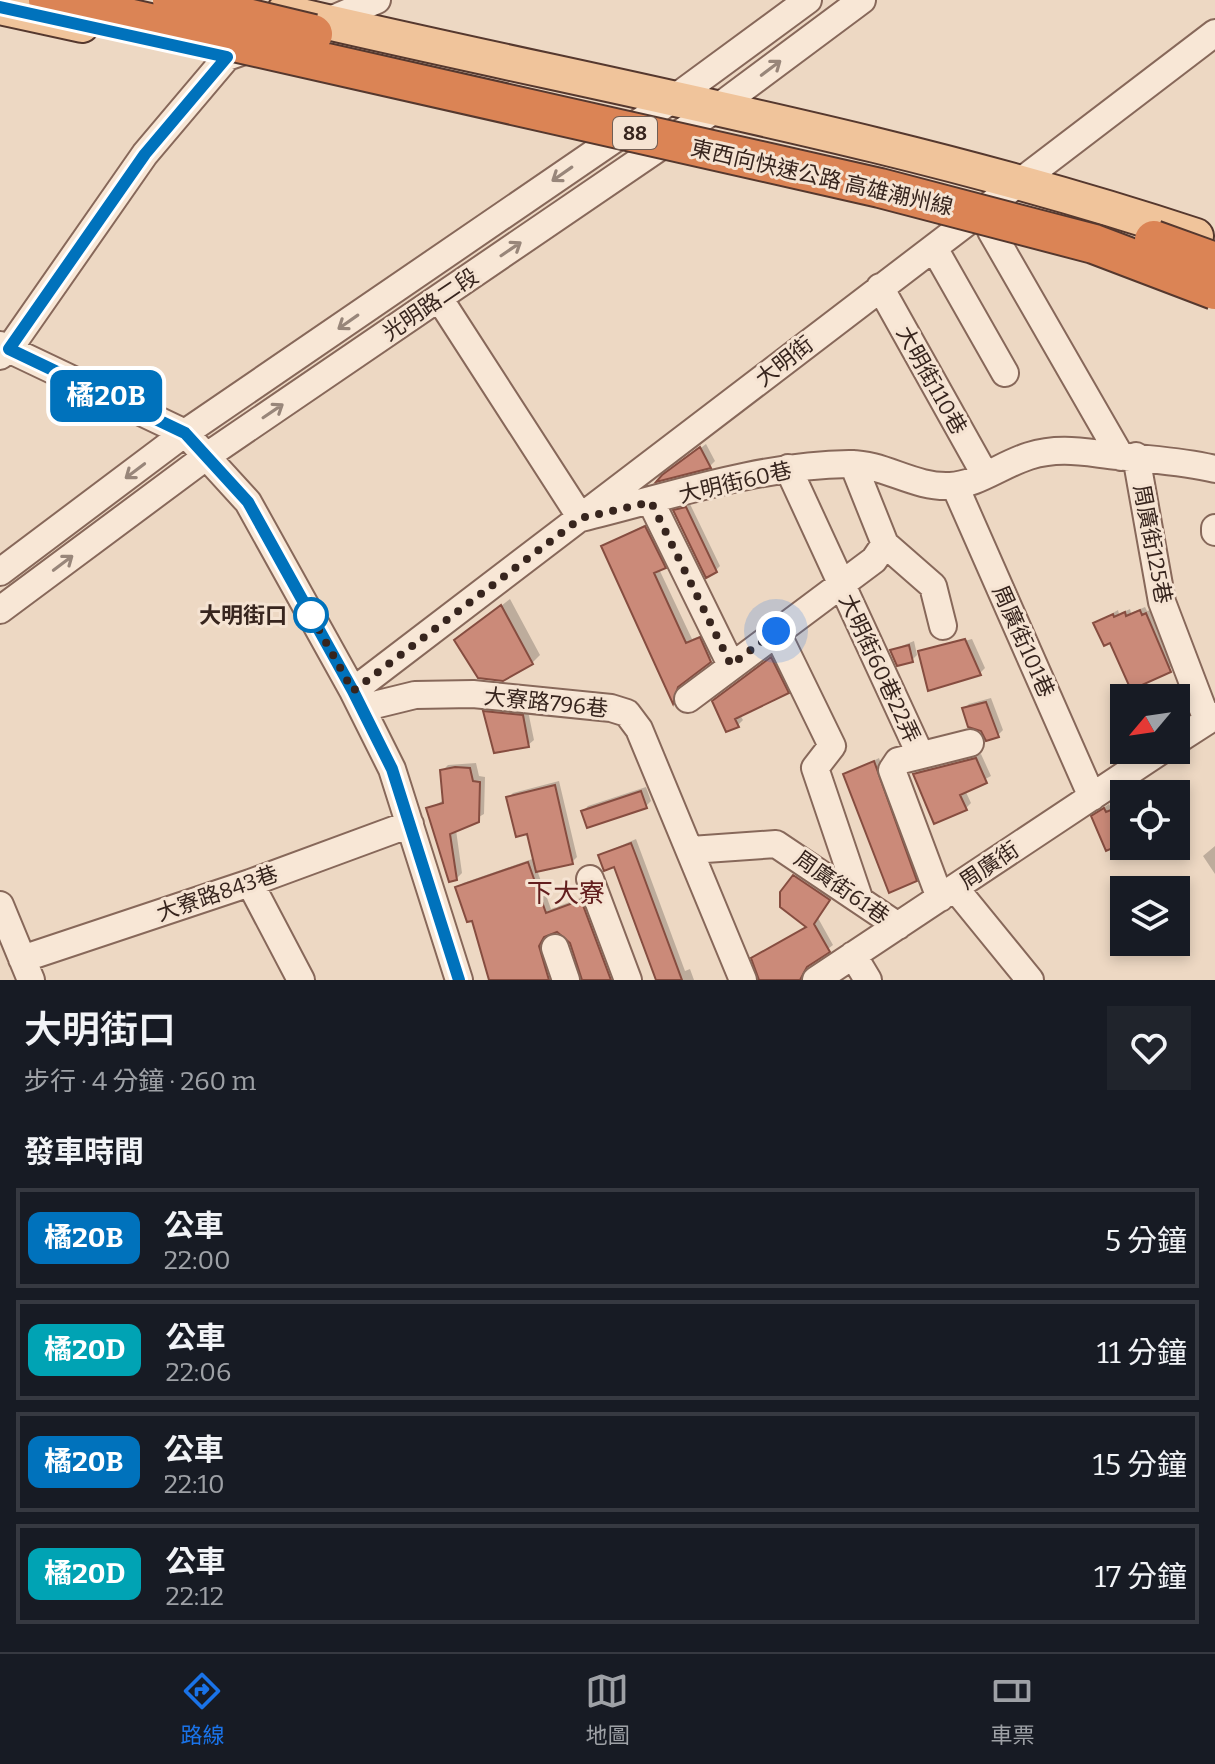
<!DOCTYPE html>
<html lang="zh-TW">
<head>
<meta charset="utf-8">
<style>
  :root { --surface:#171b24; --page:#20242c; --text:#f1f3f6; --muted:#9ea1a6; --line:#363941; --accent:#1a73e8 }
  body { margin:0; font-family:Bitter,"Noto Sans TC",serif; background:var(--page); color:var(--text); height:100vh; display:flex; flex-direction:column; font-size:30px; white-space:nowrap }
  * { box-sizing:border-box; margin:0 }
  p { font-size:26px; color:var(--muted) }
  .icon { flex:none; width:44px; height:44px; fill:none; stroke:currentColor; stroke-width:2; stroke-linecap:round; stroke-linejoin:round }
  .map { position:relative; height:980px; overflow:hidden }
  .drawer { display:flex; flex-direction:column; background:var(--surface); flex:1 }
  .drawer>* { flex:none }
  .badge { padding:0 16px; border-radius:12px; font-size:28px; line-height:52px }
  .needle { width:52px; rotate:241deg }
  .fabs { position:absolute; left:1110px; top:684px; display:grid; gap:16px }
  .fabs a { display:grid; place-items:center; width:80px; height:80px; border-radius:0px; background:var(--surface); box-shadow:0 4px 12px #0003; font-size:40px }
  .you { position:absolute; width:40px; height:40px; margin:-20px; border:6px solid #fff; border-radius:50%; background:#1a73e8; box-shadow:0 0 0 12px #1a73e833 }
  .map>.badge { position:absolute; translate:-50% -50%; box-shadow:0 0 0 4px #fff }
  h2 { padding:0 24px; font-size:30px; line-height:72px }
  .round { display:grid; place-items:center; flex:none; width:84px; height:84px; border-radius:0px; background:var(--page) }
  .headline { display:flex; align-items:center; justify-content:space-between; height:136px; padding:0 24px }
  h1 { font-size:38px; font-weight:600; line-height:60px }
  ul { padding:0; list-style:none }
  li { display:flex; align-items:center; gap:24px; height:100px; margin:0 16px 12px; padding:0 8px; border:4px solid var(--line); border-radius:0px }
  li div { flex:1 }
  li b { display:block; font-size:30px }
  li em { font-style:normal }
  li .badge { min-width:88px; font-weight:700; text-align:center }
  .menu { display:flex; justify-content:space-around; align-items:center; height:112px; border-top:2px solid var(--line); background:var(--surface); font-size:22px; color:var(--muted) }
  .menu a { display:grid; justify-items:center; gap:4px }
  .menu .selected { color:var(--accent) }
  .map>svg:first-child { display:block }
  .shadow { fill:#0003 }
  .building { fill:#cb8a79; stroke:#864d40; stroke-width:2 }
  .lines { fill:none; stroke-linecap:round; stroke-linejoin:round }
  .minor-casing { stroke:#87685a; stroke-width:30 }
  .major-casing { stroke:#55382e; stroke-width:38 }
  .minor { stroke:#f8e7d6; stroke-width:26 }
  .major { stroke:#f0c49b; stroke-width:34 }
  .highway-bridge-casing { stroke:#55382e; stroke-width:42; stroke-linecap:butt }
  .highway-bridge { stroke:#db8455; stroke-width:38 }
  .oneway { stroke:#98867a }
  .line-casing { stroke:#fff; stroke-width:18 }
  .line { stroke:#0072bc; stroke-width:12 }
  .walk { stroke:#37251e; stroke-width:8; stroke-dasharray:0 14.4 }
  .stop-dot { fill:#fff; stroke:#0072bc; stroke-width:4 }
  .labels { text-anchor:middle; stroke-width:6; stroke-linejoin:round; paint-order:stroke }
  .shield { fill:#f5e3d2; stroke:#705e54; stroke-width:2 }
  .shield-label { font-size:20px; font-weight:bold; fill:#37251e }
  .street-label { font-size:22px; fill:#37251e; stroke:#f5e3d2 }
  .stop-label { font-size:22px; font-weight:bold; fill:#37251e; stroke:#f5e3d2; text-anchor:end }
  .quarter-label { font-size:26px; fill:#631e1e; stroke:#f5e3d2 }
</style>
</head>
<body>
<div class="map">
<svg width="1215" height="980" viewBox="0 0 1215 980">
  <rect width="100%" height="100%" fill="#edd8c3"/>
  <path class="shadow" d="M 706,444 L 715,461 L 710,466 L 662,478 Z
    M 690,504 L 720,566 L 716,570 L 675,511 Z
    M 650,522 L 670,561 L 659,569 L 692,639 L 705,634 L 715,655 L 682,681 L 673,701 L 603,546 Z
    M 510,599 L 540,655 L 532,663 L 457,640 Z
    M 1145,607 L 1147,611 L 1151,610 L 1175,665 L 1132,687 L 1111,640 L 1096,623 L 1118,610 L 1119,614 L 1130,609 L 1131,613 Z
    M 972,639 L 985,668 L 980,673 L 920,652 L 912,660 L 892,650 L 914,641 L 917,655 L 923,649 L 923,652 Z
    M 776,654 L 792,686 L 740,715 L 743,720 L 738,725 L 720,696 Z
    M 991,698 L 1003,730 L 998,735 L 982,730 L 964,709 L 969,704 Z
    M 490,707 L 528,711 L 534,740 L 528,745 L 485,712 Z
    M 981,754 L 991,776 L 965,790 L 971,803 L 966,808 L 915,774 L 920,769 Z
    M 879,758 L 921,875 L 916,880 L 845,775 Z
    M 476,763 L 479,776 L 485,777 L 484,814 L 456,830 L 462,873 L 456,879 L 428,809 L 444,800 L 442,771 L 448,765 Z
    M 559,781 L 577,857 L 572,862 L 537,870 L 551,909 L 586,896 L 617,980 L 583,980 L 566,934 L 550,931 L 543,939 L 555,980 L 489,980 L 485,952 L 458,888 L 463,883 L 535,858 L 529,831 L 508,798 L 513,793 Z
    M 646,787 L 651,801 L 646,806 L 583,811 L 588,806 Z
    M 1109,804 L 1111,808 L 1122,804 L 1124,809 L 1124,840 L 1099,811 Z
    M 636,839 L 685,971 L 690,969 L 694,980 L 658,980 L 615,864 L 600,855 Z
    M 1215,846 L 1215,874 L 1203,856 Z
    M 799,871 L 834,894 L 818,918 L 833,945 L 806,966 L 807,980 L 761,980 L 754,959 L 808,926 L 782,893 Z"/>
  <path class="building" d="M 700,447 L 711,468 L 656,482 L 662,475 Z
    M 686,507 L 717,572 L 706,578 L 673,510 Z
    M 645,526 L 666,568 L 654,573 L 686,643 L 700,637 L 711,662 L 678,687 L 673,704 L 601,546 Z
    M 501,605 L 533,664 L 503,681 L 478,678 L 454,640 Z
    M 1140,610 L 1142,615 L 1146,613 L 1171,672 L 1131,690 L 1110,643 L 1104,646 L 1093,623 L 1113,614 L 1114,617 L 1125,612 L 1126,616 Z
    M 965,639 L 981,675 L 928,691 L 918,651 Z
    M 909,645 L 913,662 L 897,666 L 890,650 Z
    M 771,657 L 789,693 L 735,719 L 739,727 L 726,732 L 712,701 Z
    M 986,702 L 999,737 L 986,741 L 981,731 L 968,727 L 962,708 Z
    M 483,711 L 523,715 L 529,747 L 494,753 Z
    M 976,758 L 987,783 L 960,795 L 967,810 L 934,824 L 913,774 Z
    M 874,761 L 917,881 L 889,893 L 843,774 Z
    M 455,767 L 470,768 L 473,781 L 480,782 L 479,822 L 450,834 L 457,880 L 449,882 L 426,808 L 443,803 L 440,770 Z
    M 555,785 L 573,864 L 536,872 L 527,834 L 516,837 L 506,797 Z
    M 641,791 L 647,808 L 587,828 L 581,811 Z
    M 1104,808 L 1106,812 L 1116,808 L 1124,824 L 1124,843 L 1106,851 L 1091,816 Z
    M 631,843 L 636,856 L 682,980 L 656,980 L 614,867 L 604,871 L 598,855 Z
    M 528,862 L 546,913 L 581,900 L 611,980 L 582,980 L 570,943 L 557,932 L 544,937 L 539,946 L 549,980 L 489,980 L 472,921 L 467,922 L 455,887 Z
    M 793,875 L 830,900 L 814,924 L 830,952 L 807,967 L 800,980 L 759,980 L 751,958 L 806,927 L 780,907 L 780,892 Z"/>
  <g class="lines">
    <defs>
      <path id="minor" d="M 321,24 L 377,0
        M 991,231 L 1121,457
        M 934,248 L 1005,373
        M 880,287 L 984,473
        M 439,298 L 581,518 C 668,497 759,465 849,464 C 883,463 914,488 950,486 C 976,485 1003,464 1029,456 C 1061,446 1087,453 1119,456 C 1151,460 1183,461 1215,469
        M 0,345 L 185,433 L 248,502 L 353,691 L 392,769 L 459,980
        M 0,356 L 9,349 L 145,154 L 227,57 L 258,46
        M 1136,456 L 1162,602 L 1207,720
        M 853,464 L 885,544
        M 788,468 L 920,754
        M 955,486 L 1092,797
        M 651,502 L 731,665
        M 1215,528 L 1215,532
        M 0,572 L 185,433 L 676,97 L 808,0
        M 0,610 L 207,456 L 717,108 L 862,0
        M 776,631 L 832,746 L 815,768 L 859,898
        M 353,691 L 1215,33
        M 688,699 L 874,560 L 885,544 L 933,586 L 943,626
        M 362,708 L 415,695 L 473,694 L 611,708 L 627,713 L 639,729 L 743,980
        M 1176,741 L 1215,716
        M 691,850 L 776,844 L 898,926
        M 590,879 L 628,980
        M 250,883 L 301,980
        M 955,888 L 1030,980
        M 940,898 L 892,770 L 898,761 L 970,743
        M 0,905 L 31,980
        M 555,948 L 566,980
        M 853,955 L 868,980
        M 22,959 L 250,883 L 410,824
        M 816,980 L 1162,750"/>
      <path id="major" d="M 0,7 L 82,25
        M 284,12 C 589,84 898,137 1196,236"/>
    </defs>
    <use href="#minor" class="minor-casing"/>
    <use href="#major" class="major-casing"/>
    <use href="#minor" class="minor"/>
    <use href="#major" class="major"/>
    <defs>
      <path id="highway-bridge" d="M 48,0 L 880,188 L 1094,244 L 1215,290
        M 172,0 L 313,34
        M 1154,240 L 1215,262"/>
    </defs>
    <use href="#highway-bridge" class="highway-bridge-casing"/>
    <use href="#highway-bridge" class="highway-bridge"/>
  </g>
  <defs><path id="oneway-shaft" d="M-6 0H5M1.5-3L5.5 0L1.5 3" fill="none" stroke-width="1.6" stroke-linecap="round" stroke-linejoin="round" transform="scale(2)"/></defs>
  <g class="oneway">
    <use href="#oneway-shaft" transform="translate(771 68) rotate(-37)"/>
    <use href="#oneway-shaft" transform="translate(562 174) rotate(145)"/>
    <use href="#oneway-shaft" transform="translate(511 249) rotate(-34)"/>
    <use href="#oneway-shaft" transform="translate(348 322) rotate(145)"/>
    <use href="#oneway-shaft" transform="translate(273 411) rotate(-34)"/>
    <use href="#oneway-shaft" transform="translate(135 471) rotate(143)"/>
    <use href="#oneway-shaft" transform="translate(63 563) rotate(-37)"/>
  </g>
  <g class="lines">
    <defs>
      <path id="line" d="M 0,7 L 227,57 L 145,154 L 9,349 L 185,433 L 248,502 L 353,691 L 392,769 L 459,980"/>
    </defs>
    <use href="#line" class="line-casing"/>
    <use href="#line" class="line"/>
    <path class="walk" d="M 311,615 L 308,610 L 353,691 L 581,518 L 651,502 L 731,665 L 776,631"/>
  </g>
  <circle class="stop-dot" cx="311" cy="615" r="16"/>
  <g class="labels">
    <rect class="shield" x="613" y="117" width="44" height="32" rx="6"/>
    <g class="shield-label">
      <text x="635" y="140">88</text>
    </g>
    <g class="street-label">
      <text transform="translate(822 177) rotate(13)" y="8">東西向快速公路 高雄潮州線</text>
      <text transform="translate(430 304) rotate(-34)" y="8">光明路二段</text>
      <text transform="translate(784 361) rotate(-38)" y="8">大明街</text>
      <text transform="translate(932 380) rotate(61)" y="8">大明街110巷</text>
      <text transform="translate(735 482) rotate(-13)" y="8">大明街60巷</text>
      <text transform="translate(1153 544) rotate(79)" y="8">周廣街125巷</text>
      <text transform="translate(1024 641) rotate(66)" y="8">周廣街101巷</text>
      <text transform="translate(880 668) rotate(65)" y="8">大明街60巷22弄</text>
      <text transform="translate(546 702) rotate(6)" y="8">大寮路796巷</text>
      <text transform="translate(989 865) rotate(-34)" y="8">周廣街</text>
      <text transform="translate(842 887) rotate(35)" y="8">周廣街61巷</text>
      <text transform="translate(217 893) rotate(-19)" y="8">大寮路843巷</text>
    </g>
    <g class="stop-label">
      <text x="287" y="623">大明街口</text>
    </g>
    <g class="quarter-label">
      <text x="566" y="902">下大寮</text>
    </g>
  </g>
</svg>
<div class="fabs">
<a><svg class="needle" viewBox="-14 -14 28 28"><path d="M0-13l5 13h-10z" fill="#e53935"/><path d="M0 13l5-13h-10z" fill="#9ea1a6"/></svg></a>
<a><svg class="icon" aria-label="locate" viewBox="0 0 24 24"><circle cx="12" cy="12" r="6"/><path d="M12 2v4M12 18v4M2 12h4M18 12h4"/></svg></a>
<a><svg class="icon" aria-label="layers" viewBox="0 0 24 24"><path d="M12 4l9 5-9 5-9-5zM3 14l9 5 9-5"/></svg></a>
</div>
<div class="you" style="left:776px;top:631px"></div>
<b class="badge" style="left:106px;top:396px;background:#0072bc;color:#fff">橘20B</b>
</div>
<section class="drawer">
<div class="headline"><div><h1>大明街口</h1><p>步行 · 4 分鐘 · 260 m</p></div><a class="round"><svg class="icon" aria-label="heart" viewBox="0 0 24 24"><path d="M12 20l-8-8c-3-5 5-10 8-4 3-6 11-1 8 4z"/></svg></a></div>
<h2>發車時間</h2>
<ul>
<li><span class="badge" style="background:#0072bc;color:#fff">橘20B</span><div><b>公車</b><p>22:00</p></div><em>5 分鐘</em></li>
<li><span class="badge" style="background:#00a3b4;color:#fff">橘20D</span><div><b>公車</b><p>22:06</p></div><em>11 分鐘</em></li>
<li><span class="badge" style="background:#0072bc;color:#fff">橘20B</span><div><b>公車</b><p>22:10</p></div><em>15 分鐘</em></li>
<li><span class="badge" style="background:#00a3b4;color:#fff">橘20D</span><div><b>公車</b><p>22:12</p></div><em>17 分鐘</em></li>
</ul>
</section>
<nav class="menu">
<a class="selected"><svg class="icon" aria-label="directions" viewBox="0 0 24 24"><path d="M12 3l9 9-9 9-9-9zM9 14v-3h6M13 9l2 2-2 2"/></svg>路線</a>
<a><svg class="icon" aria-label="map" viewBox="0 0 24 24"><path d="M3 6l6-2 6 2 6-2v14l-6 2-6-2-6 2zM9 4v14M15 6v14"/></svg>地圖</a>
<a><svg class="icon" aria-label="tickets" viewBox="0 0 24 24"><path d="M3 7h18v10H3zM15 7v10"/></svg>車票</a>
</nav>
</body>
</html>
